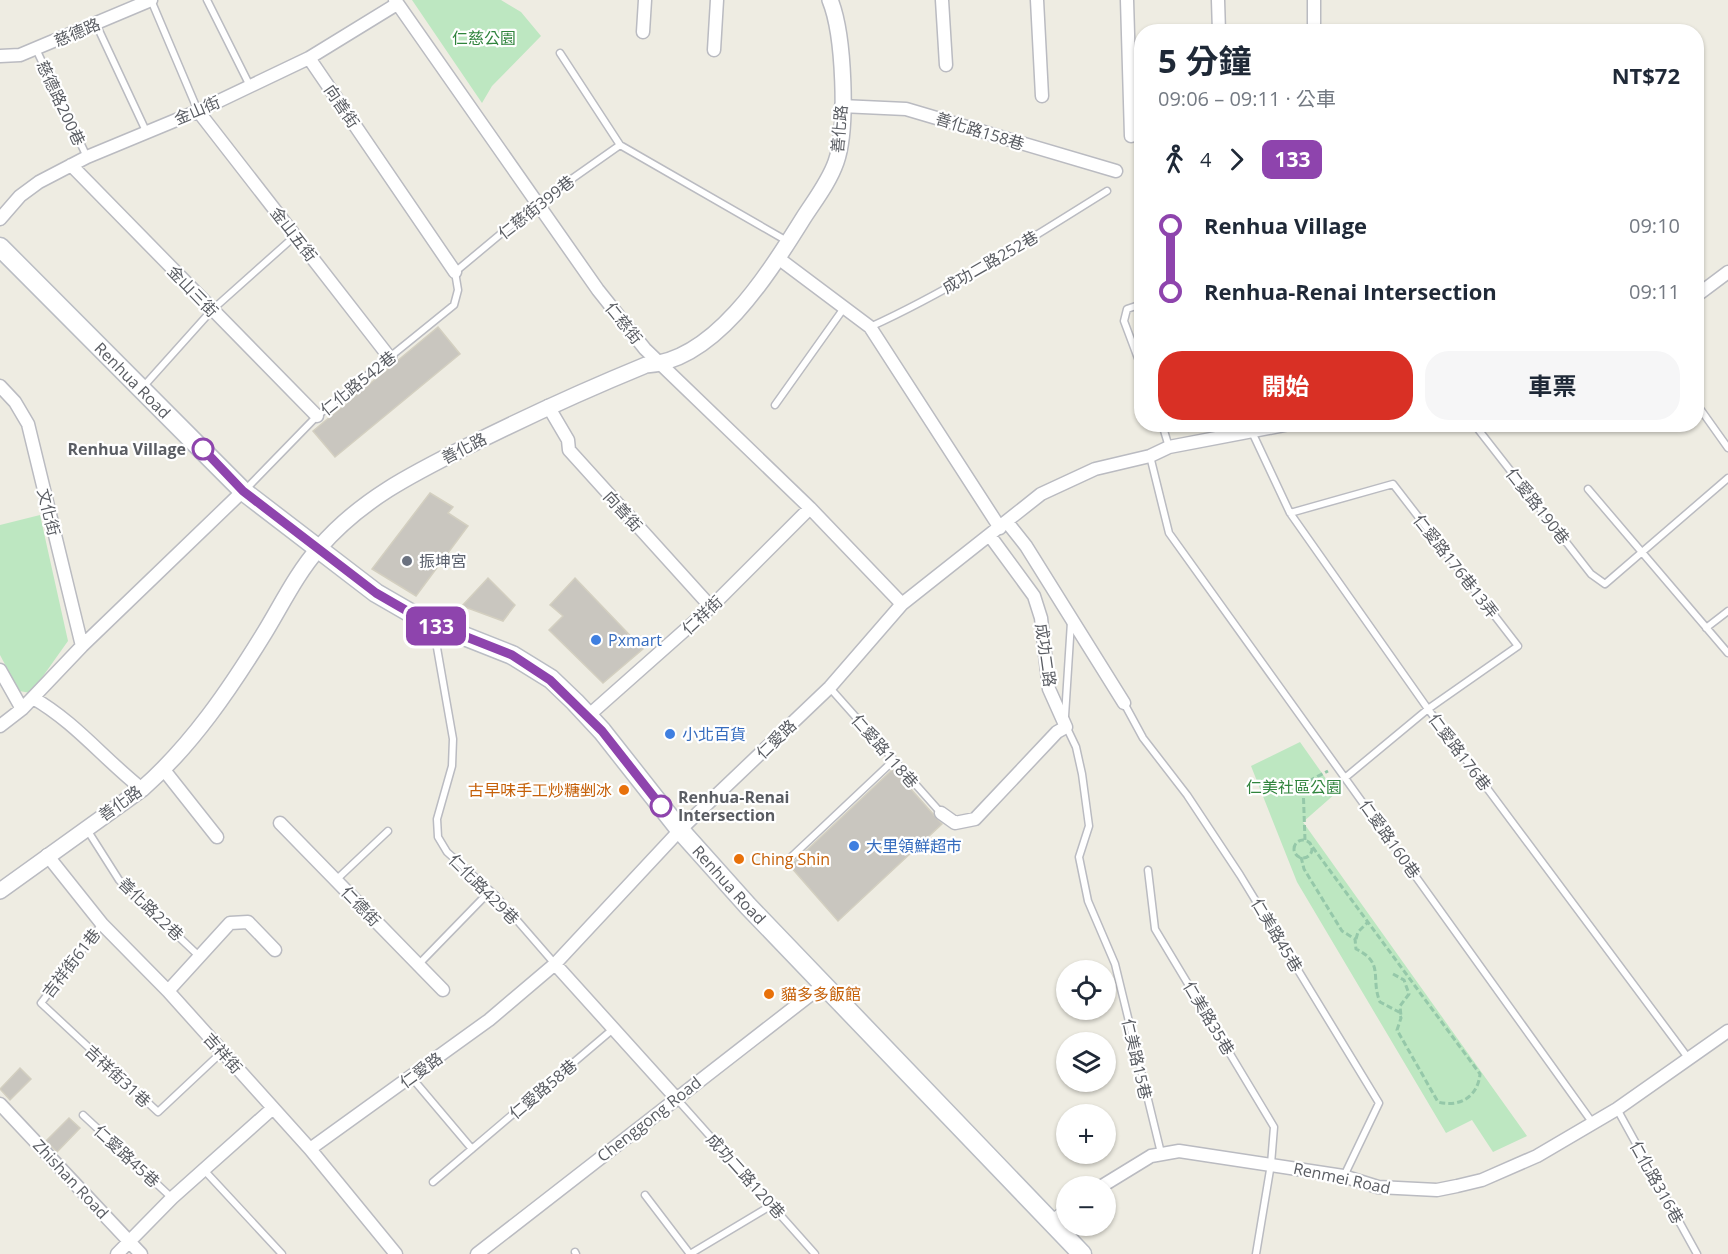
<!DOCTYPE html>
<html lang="zh-TW">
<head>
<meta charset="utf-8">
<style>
  :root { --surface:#fff; --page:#f6f6f7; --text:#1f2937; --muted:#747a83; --accent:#d93025 }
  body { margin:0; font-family:"Open Sans","Noto Sans TC",sans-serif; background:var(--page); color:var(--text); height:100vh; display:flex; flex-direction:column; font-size:22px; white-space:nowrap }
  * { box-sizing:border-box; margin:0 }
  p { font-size:20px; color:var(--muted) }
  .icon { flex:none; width:33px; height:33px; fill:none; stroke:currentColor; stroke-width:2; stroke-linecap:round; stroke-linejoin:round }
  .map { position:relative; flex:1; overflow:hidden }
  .side { position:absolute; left:1134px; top:24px; width:570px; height:408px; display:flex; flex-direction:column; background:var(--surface); border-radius:24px; box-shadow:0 2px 4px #0004 }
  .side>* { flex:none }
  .badge { padding:0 12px; border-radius:9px; font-size:21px; line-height:39px }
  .tools { position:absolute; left:1056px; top:960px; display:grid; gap:12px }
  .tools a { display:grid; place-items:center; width:60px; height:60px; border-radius:50%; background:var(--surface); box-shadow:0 2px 4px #0004; font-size:30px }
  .map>.badge { position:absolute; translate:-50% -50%; box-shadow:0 0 0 3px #fff }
  .legs { display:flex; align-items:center; gap:9px; height:66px; padding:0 24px; font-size:20px }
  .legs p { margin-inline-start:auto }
  .headline { display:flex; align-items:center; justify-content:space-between; height:102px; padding:0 24px }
  h1 { font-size:33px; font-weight:700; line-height:45px }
  .cta { display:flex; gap:12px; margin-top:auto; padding:12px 24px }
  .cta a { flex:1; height:69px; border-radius:24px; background:var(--accent); color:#fff; font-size:24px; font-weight:700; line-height:69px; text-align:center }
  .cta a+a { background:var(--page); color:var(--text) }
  ul { padding:0 24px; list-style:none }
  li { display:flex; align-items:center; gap:21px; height:66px; font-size:22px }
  li i { display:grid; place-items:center; width:9px; height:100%; margin:0 8px; background:currentColor }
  li i::after { content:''; width:15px; height:15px; margin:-8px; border:4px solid; border-radius:50%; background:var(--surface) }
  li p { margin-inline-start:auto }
  li:first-child i { background:linear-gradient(#0000 50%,currentColor 0) }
  li:last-child i { background:linear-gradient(currentColor 50%,#0000 0) }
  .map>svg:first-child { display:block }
  .green { fill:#bde7c1 }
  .building { fill:#c9c6bf; stroke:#d3cfc0; stroke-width:1.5 }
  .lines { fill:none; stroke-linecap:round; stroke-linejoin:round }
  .service-casing { stroke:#babbc1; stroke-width:9 }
  .minor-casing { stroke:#babbc1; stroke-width:15 }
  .tertiary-casing { stroke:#babbc1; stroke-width:18 }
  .secondary-casing { stroke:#babdc4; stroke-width:21 }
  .path { stroke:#95c8a9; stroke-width:3; stroke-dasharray:6 3; stroke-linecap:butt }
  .service { stroke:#fff; stroke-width:6 }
  .minor { stroke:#fff; stroke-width:12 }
  .tertiary { stroke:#fff; stroke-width:15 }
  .secondary { stroke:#fff; stroke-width:18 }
  .line-1-casing { stroke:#fff; stroke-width:14 }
  .line-1 { stroke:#8e44ad; stroke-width:9 }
  .stop-1-dot { fill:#fff; stroke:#8e44ad; stroke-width:3 }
  .worship-dot { fill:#6b7280; stroke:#fff; stroke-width:2 }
  .shop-dot { fill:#3f7fe0; stroke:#fff; stroke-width:2 }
  .food-dot { fill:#e8710a; stroke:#fff; stroke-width:2 }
  .labels { text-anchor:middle; stroke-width:4.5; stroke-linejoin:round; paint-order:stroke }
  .street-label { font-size:16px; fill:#5a5d63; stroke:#fff }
  .park-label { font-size:16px; fill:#30843d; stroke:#fff }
  .stop-label { font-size:16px; font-weight:bold; fill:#5a5d63; stroke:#fff; text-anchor:end }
  .worship-label { font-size:16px; fill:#5b616d; stroke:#fff; text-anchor:start }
  .shop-label { font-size:16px; fill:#366cbe; stroke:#fff; text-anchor:start }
  .food-label { font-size:16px; fill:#c56008; stroke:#fff; text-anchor:start }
</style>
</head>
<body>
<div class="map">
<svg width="1728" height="1254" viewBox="0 0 1728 1254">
  <rect width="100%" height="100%" fill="#eeece2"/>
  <path class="green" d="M 412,0 L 501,0 L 521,12 L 541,36 L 492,86 L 482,103 Z
    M 40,515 L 68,641 L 31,693 L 19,691 L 0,655 L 0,525 Z
    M 1300,742 L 1336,793 L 1303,822 L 1527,1136 L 1493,1152 L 1472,1120 L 1446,1133 L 1297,882 L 1251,766 Z"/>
  <path class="building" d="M 438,327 L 460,354 L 335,457 L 313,431 Z
    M 430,493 L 453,507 L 448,513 L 468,526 L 416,596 L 372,569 Z
    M 488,578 L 515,605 L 503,621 L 462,606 Z
    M 575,578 L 643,649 L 603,683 L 549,630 L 563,616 L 550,605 Z
    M 893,769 L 942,824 L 838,921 L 790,866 Z
    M 20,1068 L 31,1079 L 10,1100 L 0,1089 Z
    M 69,1118 L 80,1128 L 57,1152 L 46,1141 Z"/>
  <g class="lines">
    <defs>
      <path id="service" d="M 151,0 L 198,111
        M 207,0 L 250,86
        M 96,24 L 146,131
        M 36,49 L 87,157
        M 560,53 L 620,145
        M 1142,304 L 1127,309 L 1124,321 L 1142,369
        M 870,327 C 953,289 1030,239 1107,191
        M 143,387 L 212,310 L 295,236
        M 1696,403 L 1728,448
        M 775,405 L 844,308
        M 1162,424 L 1169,447
        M 1474,424 L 1591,574 L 1605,584 L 1728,478
        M 1252,432 L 1290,513 L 1428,709 L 1689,1059
        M 1150,456 L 1169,533 L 1592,1122
        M 246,489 L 317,416 L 454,305 L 458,290 L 455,272 L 539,202 L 620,145 L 787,241
        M 1588,489 L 1728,653
        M 1290,513 L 1393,484 L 1518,646 L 1428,709 L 1346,777
        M 439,628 L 436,642 L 453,739 L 452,766 L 437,819 L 438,837 L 447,852 L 495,895 L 555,964
        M 1706,628 L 1728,611
        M 830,688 L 941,813
        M 1124,703 L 1143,738 L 1187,795 L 1240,875 L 1379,1103 L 1344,1176
        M 1065,716 L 1071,622
        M 1066,726 L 1076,747 L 1082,774 L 1089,826 L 1079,857 L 1088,901 L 1115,964 L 1161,1153
        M 86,828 L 119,880 L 200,957
        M 788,860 L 893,761
        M 1148,870 L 1155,929 L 1274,1127 L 1271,1164 L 1256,1254
        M 336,880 L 388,831
        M 102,924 L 41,1003 L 158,1112 L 222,1052
        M 418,965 L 490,891
        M 412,1078 L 472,1149
        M 676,1098 L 815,1254
        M 1617,1109 L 1697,1254
        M 83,1115 L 172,1198
        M 204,1170 L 282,1254
        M 433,1182 L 613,1029
        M 645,1195 L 690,1254
        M 575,1252 L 576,1254
        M 690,1254 L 772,1205"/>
      <path id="minor" d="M 395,0 L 598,290 L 645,349 L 810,508 L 902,604
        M 942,0 L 946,65
        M 1037,0 L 1042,96
        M 1127,0 L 1131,136
        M 1218,0 L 1219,32
        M 1314,0 L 1314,32
        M 643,32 L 645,0
        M 714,50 L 717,0
        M 0,56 L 20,55 L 151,0
        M 309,58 L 455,272
        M 841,106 L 906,109 L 1116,171
        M 198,111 L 390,358
        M 71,165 L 317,416
        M 0,219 L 20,196 L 39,182 L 87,157 L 198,111 L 309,58 L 397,4
        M 778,258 L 870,327 L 1000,528
        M 1696,296 L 1728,272
        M 0,386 L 15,402 L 28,424 L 82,646
        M 548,406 L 568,440 L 569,450 L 711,607
        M 1007,522 L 1026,546 L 1124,703
        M 0,670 L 22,709
        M 33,698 C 75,722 104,759 142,789
        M 588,716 L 711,607 L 810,508
        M 0,726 L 22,709 L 82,646 L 243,491
        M 164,770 L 217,837
        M 941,813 L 955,823 L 975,819 L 1057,732 L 1066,727 L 1049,689 L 1041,618 L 1034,596 L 990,536
        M 280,823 L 443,990
        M 47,855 L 102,924 L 168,991 L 310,1149 L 396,1254
        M 555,964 L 676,1098
        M 168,991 L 230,923 L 248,922 L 275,950
        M 0,1104 L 141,1254
        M 310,1149 L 489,1020 L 555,964 L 680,830 L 830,687 L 902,604 L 1041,494 L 1095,469 L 1150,456 L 1169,447 L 1290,424
        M 1102,1186 L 1151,1156 L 1179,1151 L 1343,1176 L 1378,1187 L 1437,1190 L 1457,1186 L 1482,1180 L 1537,1156 L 1617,1109 L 1728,1031
        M 1052,1221 L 1066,1211
        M 117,1254 L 172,1198 L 273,1108
        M 477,1254 L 823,985"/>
      <path id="tertiary" d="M 0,891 L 142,789 C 192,745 230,689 265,632 C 282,604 297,573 319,548 C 360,500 412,474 468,446 C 526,417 585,390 646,365 C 716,361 770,271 804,217 C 815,200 829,182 836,162 C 848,128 844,34 830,0"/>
      <g id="secondary">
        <path id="s1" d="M 0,247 L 243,491 L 376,593 L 421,619 L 512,655 L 551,679 L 575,702 L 602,731 L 680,830 L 748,906 L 1082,1254"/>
      </g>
    </defs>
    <use href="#service" class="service-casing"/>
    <use href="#minor" class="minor-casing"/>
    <use href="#tertiary" class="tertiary-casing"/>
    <use href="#secondary" class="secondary-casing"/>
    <path class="path" d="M 1305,840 L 1303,784 L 1328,771
      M1294 849a9 9 0 1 1 18 0a9 9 0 1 1-18 0Z
      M 1301,857 L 1304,869 L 1342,931 L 1355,939 L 1356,949 C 1385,963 1370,978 1380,1002 L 1399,1012 L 1401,1018 L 1397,1030 L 1438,1102 C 1460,1108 1478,1096 1480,1074 L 1311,845
      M 1356,939 L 1358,932 L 1367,923
      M 1393,974 L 1404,980 L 1409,994 L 1400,1006 L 1401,1016"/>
    <use href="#service" class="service"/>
    <use href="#minor" class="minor"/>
    <use href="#tertiary" class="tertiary"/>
    <use href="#secondary" class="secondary"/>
  </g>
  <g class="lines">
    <defs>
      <path id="line-1" d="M 203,449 L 243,491 L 376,593 L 421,619 L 512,655 L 550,680 L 602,731 L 661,806"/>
    </defs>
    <use href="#line-1" class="line-1-casing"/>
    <use href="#line-1" class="line-1"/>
  </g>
  <g class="stop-1-dot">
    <circle cx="203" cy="449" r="10"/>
    <circle cx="661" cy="806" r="10"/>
  </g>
  <circle class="worship-dot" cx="407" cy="561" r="6"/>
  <g class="shop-dot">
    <circle cx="596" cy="640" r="6"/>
    <circle cx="670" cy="734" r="6"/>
    <circle cx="854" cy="846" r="6"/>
  </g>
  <g class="food-dot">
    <circle cx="624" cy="790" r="6"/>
    <circle cx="739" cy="859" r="6"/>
    <circle cx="769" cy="994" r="6"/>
  </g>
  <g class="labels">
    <g class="street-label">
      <text transform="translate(77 32) rotate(-23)" y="6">慈德路</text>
      <text transform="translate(61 103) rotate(65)" y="6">慈德路200巷</text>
      <text transform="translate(342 106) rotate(56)" y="6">向善街</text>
      <text transform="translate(197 110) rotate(-23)" y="6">金山街</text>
      <text transform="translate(839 129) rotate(-85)" y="6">善化路</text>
      <text transform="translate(980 131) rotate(17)" y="6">善化路158巷</text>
      <text transform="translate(536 207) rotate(-38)" y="6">仁慈街399巷</text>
      <text transform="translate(294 234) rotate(52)" y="6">金山五街</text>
      <text transform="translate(990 262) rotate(-30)" y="6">成功二路252巷</text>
      <text transform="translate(193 291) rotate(46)" y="6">金山三街</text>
      <text transform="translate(624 323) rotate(51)" y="6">仁慈街</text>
      <text dy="6" stroke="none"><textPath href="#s1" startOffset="188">Renhua Road</textPath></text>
      <text transform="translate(358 383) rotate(-39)" y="6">仁化路542巷</text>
      <text transform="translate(464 448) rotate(-27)" y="6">善化路</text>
      <text transform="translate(1538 506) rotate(52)" y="6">仁愛路190巷</text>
      <text transform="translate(623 511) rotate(48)" y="6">向善街</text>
      <text transform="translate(49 512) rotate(76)" y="6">文化街</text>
      <text transform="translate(1456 566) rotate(52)" y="6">仁愛路176巷13弄</text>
      <text transform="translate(702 615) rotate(-43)" y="6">仁祥街</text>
      <text transform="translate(1046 655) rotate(82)" y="6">成功二路</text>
      <text transform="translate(776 739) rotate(-44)" y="6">仁愛路</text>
      <text transform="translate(885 751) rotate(49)" y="6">仁愛路118巷</text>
      <text transform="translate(1460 752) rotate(53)" y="6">仁愛路176巷</text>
      <text transform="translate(120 803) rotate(-35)" y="6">善化路</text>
      <text transform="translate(1390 839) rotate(55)" y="6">仁愛路160巷</text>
      <text dy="6" stroke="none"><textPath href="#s1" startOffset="980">Renhua Road</textPath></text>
      <text transform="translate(484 889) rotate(45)" y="6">仁化路429巷</text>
      <text transform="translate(361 906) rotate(46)" y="6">仁德街</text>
      <text transform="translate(151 909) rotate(44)" y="6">善化路22巷</text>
      <text transform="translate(1277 935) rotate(59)" y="6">仁美路45巷</text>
      <text transform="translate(71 963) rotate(-52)" y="6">吉祥街61巷</text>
      <text transform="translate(1209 1018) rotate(59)" y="6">仁美路35巷</text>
      <text transform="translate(223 1053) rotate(48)" y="6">吉祥街</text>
      <text transform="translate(1137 1059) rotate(77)" y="6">仁美路15巷</text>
      <text transform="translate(421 1070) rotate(-36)" y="6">仁愛路</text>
      <text transform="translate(118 1076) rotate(43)" y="6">吉祥街31巷</text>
      <text transform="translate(543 1089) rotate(-40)" y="6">仁愛路58巷</text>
      <text transform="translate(649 1119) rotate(-38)" y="6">Chenggong Road</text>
      <text transform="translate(127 1156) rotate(43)" y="6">仁愛路45巷</text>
      <text transform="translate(746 1176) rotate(48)" y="6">成功二路120巷</text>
      <text transform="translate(1342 1178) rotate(12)" y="6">Renmei Road</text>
      <text transform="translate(71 1179) rotate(47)" y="6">Zhishan Road</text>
      <text transform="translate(1657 1182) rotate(61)" y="6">仁化路316巷</text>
    </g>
    <g class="park-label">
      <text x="484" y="44">仁慈公園</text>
      <text x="1294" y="793">仁美社區公園</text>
    </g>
    <g class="stop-label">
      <text x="186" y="455">Renhua Village</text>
      <text x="678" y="803" text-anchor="start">Renhua-Renai<tspan x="678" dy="18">Intersection</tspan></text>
    </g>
    <g class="worship-label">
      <text x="419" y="567">振坤宮</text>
    </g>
    <g class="shop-label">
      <text x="608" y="646">Pxmart</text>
      <text x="682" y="740">小北百貨</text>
      <text x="866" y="852">大里領鮮超市</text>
    </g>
    <g class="food-label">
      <text x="612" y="796" text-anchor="end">古早味手工炒糖剉冰</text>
      <text x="751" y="865">Ching Shin</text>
      <text x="781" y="1000">貓多多飯館</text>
    </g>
  </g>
</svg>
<div class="tools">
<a><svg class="icon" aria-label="locate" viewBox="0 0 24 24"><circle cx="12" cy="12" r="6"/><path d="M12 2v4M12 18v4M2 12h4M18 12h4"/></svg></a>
<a><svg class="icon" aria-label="layers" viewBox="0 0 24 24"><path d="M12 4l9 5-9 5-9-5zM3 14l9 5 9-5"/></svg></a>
<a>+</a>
<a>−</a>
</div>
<b class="badge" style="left:436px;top:626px;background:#8e44ad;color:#fff">133</b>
<section class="side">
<div class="headline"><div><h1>5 分鐘</h1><p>09:06 – 09:11 · 公車</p></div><b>NT$72</b></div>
<div class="legs"><svg class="icon" aria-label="walk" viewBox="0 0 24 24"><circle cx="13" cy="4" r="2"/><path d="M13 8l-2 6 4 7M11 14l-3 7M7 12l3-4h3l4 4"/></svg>4<svg class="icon" aria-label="forward" viewBox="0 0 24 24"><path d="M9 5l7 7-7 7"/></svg><b class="badge" style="background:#8e44ad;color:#fff">133</b></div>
<ul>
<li><i style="color:#8e44ad"></i><b>Renhua Village</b><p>09:10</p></li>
<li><i style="color:#8e44ad"></i><b>Renhua-Renai Intersection</b><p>09:11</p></li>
</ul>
<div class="cta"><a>開始</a><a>車票</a></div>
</section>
</div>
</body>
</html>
